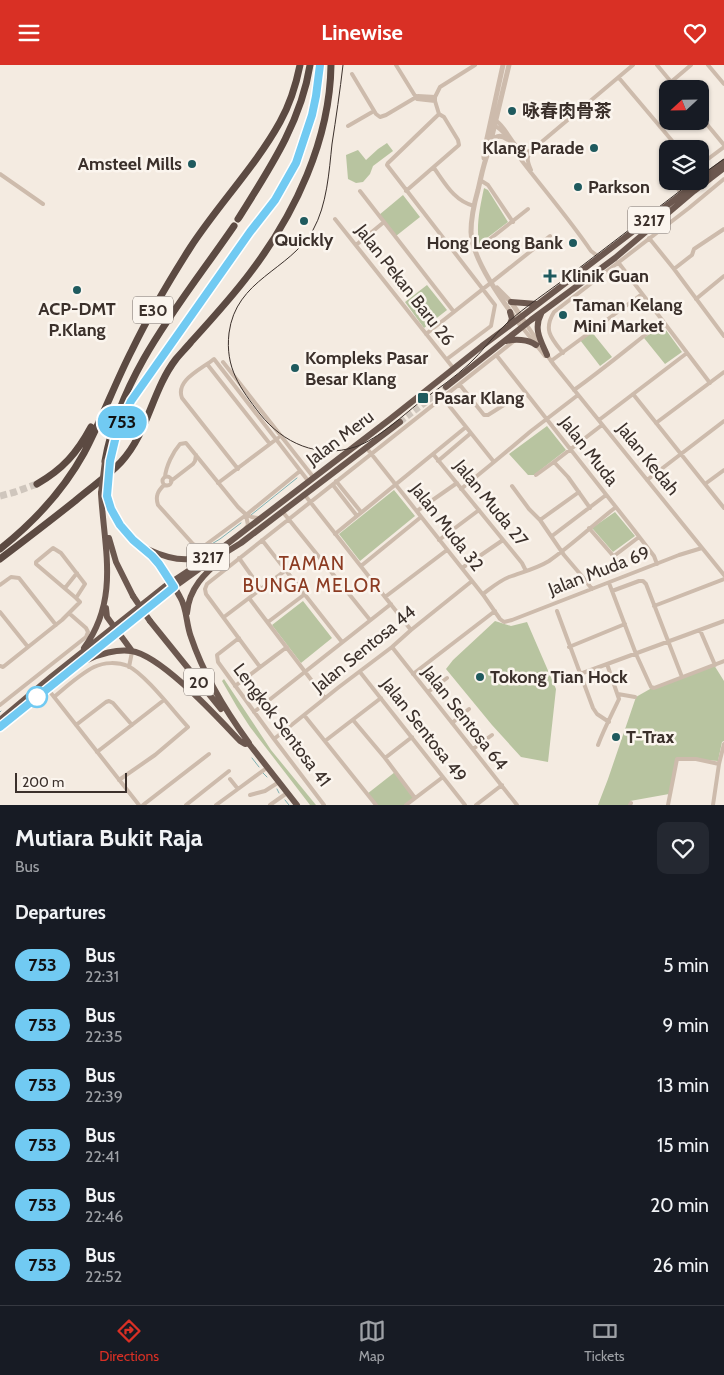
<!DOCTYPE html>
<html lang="en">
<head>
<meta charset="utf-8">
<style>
  :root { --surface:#171b24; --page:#242831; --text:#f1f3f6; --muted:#9ea1a6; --line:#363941; --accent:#d93025 }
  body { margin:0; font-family:Cabin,"Noto Sans SC",sans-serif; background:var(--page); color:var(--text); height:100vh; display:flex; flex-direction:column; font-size:19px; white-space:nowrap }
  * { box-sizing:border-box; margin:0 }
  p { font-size:16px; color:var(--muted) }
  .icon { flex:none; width:28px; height:28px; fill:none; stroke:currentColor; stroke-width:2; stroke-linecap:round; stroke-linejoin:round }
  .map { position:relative; height:740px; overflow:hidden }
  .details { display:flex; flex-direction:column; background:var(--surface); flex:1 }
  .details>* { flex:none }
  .badge { padding:0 10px; border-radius:16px; font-size:18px; line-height:32px }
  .needle { width:32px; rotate:248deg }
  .buttons { position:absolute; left:659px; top:15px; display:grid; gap:10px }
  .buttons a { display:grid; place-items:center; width:50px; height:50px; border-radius:10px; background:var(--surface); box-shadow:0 1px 4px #0004; font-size:25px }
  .scale { position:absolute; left:15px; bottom:12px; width:112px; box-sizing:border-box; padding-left:5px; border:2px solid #3b302b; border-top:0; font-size:14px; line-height:18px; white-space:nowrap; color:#3b302b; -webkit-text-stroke:4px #fbf5ee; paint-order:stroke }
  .map>.badge { position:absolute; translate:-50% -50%; box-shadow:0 0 0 2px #fff }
  h2 { padding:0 15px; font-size:19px; line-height:45px }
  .round { display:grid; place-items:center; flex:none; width:52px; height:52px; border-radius:10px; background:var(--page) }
  .headline { display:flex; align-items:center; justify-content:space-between; height:85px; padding:0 15px }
  h1 { font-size:24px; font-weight:800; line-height:38px }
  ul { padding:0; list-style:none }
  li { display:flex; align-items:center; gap:15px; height:60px; padding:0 15px }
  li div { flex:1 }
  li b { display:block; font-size:19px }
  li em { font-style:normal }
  li .badge { min-width:55px; font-weight:700; text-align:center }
  header { display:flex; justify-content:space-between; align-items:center; height:65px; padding:0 15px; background:var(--accent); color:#fff; font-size:22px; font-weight:800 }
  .dock { display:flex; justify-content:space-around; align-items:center; height:70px; border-top:1px solid var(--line); background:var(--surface); font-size:14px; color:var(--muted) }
  .dock a { display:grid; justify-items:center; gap:2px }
  .dock .on { color:var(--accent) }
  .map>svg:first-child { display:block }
  .green { fill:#b8c4a0 }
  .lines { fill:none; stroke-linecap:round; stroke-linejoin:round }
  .stream { stroke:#7fb0b2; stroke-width:1 }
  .trunk-tunnel { stroke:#cfc6bd; stroke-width:6; stroke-dasharray:6 3; stroke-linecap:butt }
  .motorway-tunnel { stroke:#cfc6bd; stroke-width:7; stroke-dasharray:7 3.5; stroke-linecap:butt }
  .minor { stroke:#cdbbac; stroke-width:4 }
  .tertiary { stroke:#cdbbac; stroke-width:5 }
  .trunk { stroke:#6c584f; stroke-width:6 }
  .motorway { stroke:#5c4a42; stroke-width:7 }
  .tram { stroke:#3b302b; stroke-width:1 }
  .trunk-bridge { stroke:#6c584f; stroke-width:6 }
  .line-casing { stroke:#fff; stroke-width:11 }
  .line { stroke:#71caf2; stroke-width:8 }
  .poi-dot { fill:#1f5a5e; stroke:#fbf5ee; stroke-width:2 }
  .stop-dot { fill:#fff; stroke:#71caf2; stroke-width:2.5 }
  .labels { text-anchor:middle; stroke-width:5; stroke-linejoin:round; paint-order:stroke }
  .shield { fill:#fbf5ee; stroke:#756b66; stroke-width:1 }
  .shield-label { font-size:16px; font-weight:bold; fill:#3b302b }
  .poi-label { font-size:18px; font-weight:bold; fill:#3b302b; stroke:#fbf5ee; text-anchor:start }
  .street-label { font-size:18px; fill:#3b302b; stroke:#fbf5ee }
  .neighbourhood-label { font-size:19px; letter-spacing:1px; fill:#8c3b22; stroke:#fbf5ee }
</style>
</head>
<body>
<header><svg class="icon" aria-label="menu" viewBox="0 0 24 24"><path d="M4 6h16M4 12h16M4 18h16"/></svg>Linewise<svg class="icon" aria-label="heart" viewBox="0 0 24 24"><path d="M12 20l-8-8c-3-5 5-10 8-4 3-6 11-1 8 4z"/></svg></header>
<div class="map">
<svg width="724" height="740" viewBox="0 0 724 740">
  <rect width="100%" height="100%" fill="#f4ebe1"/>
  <path class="green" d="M 387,78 L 393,86 L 373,101 L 370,109 L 363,117 L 356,118 L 348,114 L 346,90 L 358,85 L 366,95 L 378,84 Z
    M 484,123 L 488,125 L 508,157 L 479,179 C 476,160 480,142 484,123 Z
    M 403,130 L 420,152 L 396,171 L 379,150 Z
    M 427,220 L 447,245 L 424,263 L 405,237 Z
    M 663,261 L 682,287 L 665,299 L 644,273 L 659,262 Z
    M 591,266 L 612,292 L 600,301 L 580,275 Z
    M 547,361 L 566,385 L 534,410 L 528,410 L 509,389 Z
    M 394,425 L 415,451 L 360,496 L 339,469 Z
    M 615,447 L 635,471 L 613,487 L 592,463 Z
    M 303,536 L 332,573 L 301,598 L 272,560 Z
    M 495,556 L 511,561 L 527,557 L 556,624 L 548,697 L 521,692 L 492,660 L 446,604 L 453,595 Z
    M 714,600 L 724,616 L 724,676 L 722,677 L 718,696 L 678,693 L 669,729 L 630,736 L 630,740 L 598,740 L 608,714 L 636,632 L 650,624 Z
    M 224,614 L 271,685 L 316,740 L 310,740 L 250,662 L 237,642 L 222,616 Z
    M 395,707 L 415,733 L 406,740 L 376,740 L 367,729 Z"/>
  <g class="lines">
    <path class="stream" d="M 251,450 L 297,413
      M 205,483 L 220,474 L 241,458
      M 0,647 L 1,646
      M 252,693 L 259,702
      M 263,708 L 267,712
      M 277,724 L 279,728
      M 285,735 L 289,740"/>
    <path class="trunk-tunnel" d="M 400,357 L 446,322"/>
    <path class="motorway-tunnel" d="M 0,431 L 15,427 L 37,419"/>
    <path class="minor" d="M 396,0 L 417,34 L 435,36
      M 657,0 L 677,24
      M 708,0 L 724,19
      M 352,9 L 376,49 L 380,52 L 386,50 L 418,31 L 435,32
      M 619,13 L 679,84
      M 671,17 L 691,0
      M 439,49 L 388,98 L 387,100 L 495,240 L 491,261 L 447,294
      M 700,51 L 724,80
      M 495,55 C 508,63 511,81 524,87 L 530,86
      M 493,60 C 507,66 514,85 522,96 C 545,126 570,155 591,186 L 599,192
      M 348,61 L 374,46
      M 700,100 L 724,82
      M 434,103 C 445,118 454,136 474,141
      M 531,105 C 527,96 526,92 532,85 L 633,0
      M 0,109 L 43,139
      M 480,115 L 488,120 L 513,157
      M 677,116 L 674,118 L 682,130
      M 360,126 L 454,247
      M 406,126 L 459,80 L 458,75 L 444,52 L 439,49 L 435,36 L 435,32 L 440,22 L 475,0
      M 335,154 L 454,304
      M 649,173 L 674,204 L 724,271
      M 356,180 L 384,157
      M 476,185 L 528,144
      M 618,197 L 710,318
      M 674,204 L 692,190 L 694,184 L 724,164
      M 696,234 L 724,211
      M 526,259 L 539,278
      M 522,262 L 545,291
      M 426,269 L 550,171
      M 563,288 C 551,273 543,265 554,247 L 689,143 L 724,114
      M 547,290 L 554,300 L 724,510
      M 497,291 L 634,465 L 654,491 L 657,499
      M 551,296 L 642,229
      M 223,297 L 314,413
      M 207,299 L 270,379
      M 460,320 L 484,350 L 488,350 L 507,338
      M 574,325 C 605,303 633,279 663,256
      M 633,329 L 724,443
      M 443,333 L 494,397
      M 599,355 L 687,288
      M 656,358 L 724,307
      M 369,386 L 484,531 L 500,554 L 504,557 L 512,555 L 679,490 L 702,483
      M 433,389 L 522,498 L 526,506
      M 438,396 L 471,368
      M 238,404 L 182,333 C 175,315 202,304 214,294 L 309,417
      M 536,410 L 554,397
      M162.5 416a4.5 4.5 0 1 1 9 0a4.5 4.5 0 1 1-9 0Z
      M 165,412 C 166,401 173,387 180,379 L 186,378 L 238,442 C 245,449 249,453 259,453
      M 647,415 L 724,356
      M 171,416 L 193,399 L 195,396 L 196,390
      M 336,416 L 361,447
      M 218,418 L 278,373
      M 705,419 L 724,405
      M 164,420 C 158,426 155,431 158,440 L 193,479 L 200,482 L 204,481 L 246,450 L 300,406
      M 333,420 L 357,451
      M 512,421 L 529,444 L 540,455 L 579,427
      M 461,424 L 494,397 L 531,366 L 578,330
      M 304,429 L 411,565
      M 590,443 L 568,412 L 554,397 L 602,360
      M 282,446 L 370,555
      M 417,446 L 457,418
      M 540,455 L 564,490 L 581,510 L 592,524
      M 589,463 L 622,501
      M 245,464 L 248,460 L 246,450
      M 335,469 L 466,362
      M 552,471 L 606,430
      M 262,475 L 342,577
      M 439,475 L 479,445
      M 614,491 L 639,472
      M 239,493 L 261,524
      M 361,501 L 421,452
      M 462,503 L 503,475
      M 609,518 L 636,589 L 651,622 L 654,623 L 724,596
      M 0,520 L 11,512 L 19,513 L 56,560
      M 65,523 L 77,508
      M 612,526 L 639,516 L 643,516 L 646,519 L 682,612
      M 483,529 C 491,523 499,516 509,512 C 522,507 536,504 549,496 C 572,480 593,460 616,442
      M 385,532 L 447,485
      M 249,533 L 325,633
      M 654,541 L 724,514
      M 557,546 L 593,643 L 597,649 L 609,657
      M 0,547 L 28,582
      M 224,552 L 286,505
      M 268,557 L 305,529
      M 700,565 L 715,600
      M 239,573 L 217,590 L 218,597 L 274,674 L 324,740
      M 392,582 L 517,740
      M 569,582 L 625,559
      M 0,601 L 3,602 L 62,555 L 80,537 L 76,533 L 36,499 L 36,497 L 53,483 L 61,488 L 85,519 L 76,533
      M 129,602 L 132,587
      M 260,602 L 206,529 L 205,524 L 207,519 L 514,276
      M 360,607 L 465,740
      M 413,609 L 495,546
      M 580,609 L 724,556
      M 235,621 L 287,582
      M 47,623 L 139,740
      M 428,627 L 447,613
      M 618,629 L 635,632
      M 54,632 C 66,622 80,609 94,602 C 104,597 118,597 128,601 C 145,609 174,647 188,662 L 155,690 L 119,715
      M 0,640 L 86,572 L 88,567 L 86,563 L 70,549
      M 254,647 L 391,539
      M 304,650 L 376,740
      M 353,655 L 385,693 L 415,733
      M 452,658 L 469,644
      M 76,660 L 106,637 L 109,636 L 113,638 L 132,660
      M 274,674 L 339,622 L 392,582 L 411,565 L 472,516
      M 325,676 L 381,633
      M 598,680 C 604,664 612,649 619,634 L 607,599
      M 473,684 L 492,670
      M 97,687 L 164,635
      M 385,693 L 412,672
      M 230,714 L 238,724 L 268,702
      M 250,730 L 265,726 L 279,717
      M 143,740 L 209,689
      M 186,740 L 229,706
      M 216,740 L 238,724
      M 270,740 L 287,728
      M 406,740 L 443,712
      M 476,740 L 502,720
      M 630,740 L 631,738
      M 668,740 L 677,694 L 696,694 L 719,699
      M 713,740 L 719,699 L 724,679"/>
    <path class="tertiary" d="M 509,0 L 488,88 C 483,100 481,113 478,125 C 474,139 471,153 471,167 C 472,196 505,240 522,262
      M 491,77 C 496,70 501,70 507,74
      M 484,93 L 484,87 L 503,0
      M 497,223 L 511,237 L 526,259"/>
    <path class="trunk" d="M 700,115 L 724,97
      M 511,237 L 537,239
      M 541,249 C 533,264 541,276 547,290
      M 509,261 L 512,254 L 510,247
      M 506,276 C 515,274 528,274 536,280
      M 446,322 L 531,255 L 615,193 L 694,126 L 724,103
      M 107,431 C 113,448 121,464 134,476 C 141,482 149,487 155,494 C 164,505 173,519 180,532 C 187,543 186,559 191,572 C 204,611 225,645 249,678
      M 109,473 L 116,497 L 133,531
      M 147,484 C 162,491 183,498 200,492 C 206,489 211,485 217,482
      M 106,543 L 107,552 L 132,586
      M 187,548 C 189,523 205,508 223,493
      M 150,556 L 221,644
      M 84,583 C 120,534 104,483 101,428
      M 87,595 C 99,589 117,584 131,586 C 161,590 218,653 240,676 L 245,679 L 249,678
      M 0,655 L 52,611 L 164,522 L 214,489 L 389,355 L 482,281 L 521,252 L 699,116
      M 0,662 L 174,522 L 199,504 L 241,478 L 400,357
      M 246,675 L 297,740"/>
    <path class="motorway" d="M 238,154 C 268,106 301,58 310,0
      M 253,164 C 260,154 269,144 276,134 C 301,93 316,48 320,0
      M 105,396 C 121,306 184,234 234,161
      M 110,396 C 116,375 122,355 131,336 L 248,170
      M 37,419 C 63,404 77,388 91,362
      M 0,484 C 34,457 63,426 84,388 C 102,354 115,318 132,285 C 149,250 169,216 190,183 C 218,140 255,102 280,57 C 290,39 296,20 300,0
      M 0,494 C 25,475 50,456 75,436 C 90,423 107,412 121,397 C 148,368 152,325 176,294 C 181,288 186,283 191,277 C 211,255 232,232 250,208 C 295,149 330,75 331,0"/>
    <path class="tram" d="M 343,0 C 340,26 336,53 332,79 C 329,107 327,140 313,165 C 289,206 236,214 229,268 C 225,303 240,323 260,349 C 283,378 318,394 355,382 C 379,374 404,349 424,334 C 439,323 455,312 469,299 C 482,287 493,271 507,258 C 526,241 549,226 570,210 C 611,179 652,147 693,116
      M 700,111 L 724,94"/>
    <path class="trunk-bridge" d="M 101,428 L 105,396
      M 107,428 L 110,396
      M 133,531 L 150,556"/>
  </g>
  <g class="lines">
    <defs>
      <path id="line" d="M 0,662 L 174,522 L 159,499 L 152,491 L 133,475 L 120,460 L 111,444 L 107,431 L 110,396 L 116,371 L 125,349 L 131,336 L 250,167 L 275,135 L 296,98 L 312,50 L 316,31 L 320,0"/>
    </defs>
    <use href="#line" class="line-casing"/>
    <use href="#line" class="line"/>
  </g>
  <g class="poi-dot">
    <circle cx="512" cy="46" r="5"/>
    <circle cx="594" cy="83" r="5"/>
    <circle cx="192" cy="99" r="5"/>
    <circle cx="578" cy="122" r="5"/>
    <circle cx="304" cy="156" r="5"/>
    <circle cx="573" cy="178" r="5"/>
    <path d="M547.5 203.5h5v5h5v5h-5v5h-5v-5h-5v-5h5z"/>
    <circle cx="77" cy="225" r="5"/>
    <circle cx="563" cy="250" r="5"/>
    <circle cx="295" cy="303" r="5"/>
    <rect x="417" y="327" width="12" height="12" rx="2.5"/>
    <circle cx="480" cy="612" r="5"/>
    <circle cx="616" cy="672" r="5"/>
  </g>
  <circle class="stop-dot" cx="37" cy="632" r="10"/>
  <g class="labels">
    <g class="shield">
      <rect x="628" y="141.5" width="42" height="27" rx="4"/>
      <rect x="133" y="231.5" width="40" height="27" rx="4"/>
      <rect x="187" y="478.5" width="42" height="27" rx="4"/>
      <rect x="184" y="603.5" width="30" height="27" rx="4"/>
    </g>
    <g class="shield-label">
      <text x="649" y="161">3217</text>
      <text x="153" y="251">E30</text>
      <text x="208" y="498">3217</text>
      <text x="199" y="623">20</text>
    </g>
    <g class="poi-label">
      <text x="522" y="52">咏春肉骨茶</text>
      <text x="584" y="89" text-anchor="end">Klang Parade</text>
      <text x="182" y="105" text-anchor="end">Amsteel Mills</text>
      <text x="588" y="128">Parkson</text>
      <text x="304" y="181" text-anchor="middle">Quickly</text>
      <text x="563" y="184" text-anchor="end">Hong Leong Bank</text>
      <text x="561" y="217">Klinik Guan</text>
      <text x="573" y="246">Taman Kelang<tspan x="573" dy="21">Mini Market</tspan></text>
      <text x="77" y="250" text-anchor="middle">ACP-DMT<tspan x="77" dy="21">P.Klang</tspan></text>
      <text x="305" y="299">Kompleks Pasar<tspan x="305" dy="21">Besar Klang</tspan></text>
      <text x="434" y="339">Pasar Klang</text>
      <text x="490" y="618">Tokong Tian Hock</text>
      <text x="626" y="678">T-Trax</text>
    </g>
    <g class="street-label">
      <text transform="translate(405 220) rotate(52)" y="6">Jalan Pekan Baru 26</text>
      <text transform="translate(340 373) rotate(-37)" y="6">Jalan Meru</text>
      <text transform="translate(589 386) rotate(52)" y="6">Jalan Muda</text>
      <text transform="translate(648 394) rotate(51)" y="6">Jalan Kedah</text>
      <text transform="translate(491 438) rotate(51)" y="6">Jalan Muda 27</text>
      <text transform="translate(447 462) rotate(52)" y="6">Jalan Muda 32</text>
      <text transform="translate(599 506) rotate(-21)" y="6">Jalan Muda 69</text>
      <text transform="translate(364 584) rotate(-39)" y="6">Jalan Sentosa 44</text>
      <text transform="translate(465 653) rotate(52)" y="6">Jalan Sentosa 64</text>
      <text transform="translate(282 660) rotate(53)" y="6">Lengkok Sentosa 41</text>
      <text transform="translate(424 665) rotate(52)" y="6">Jalan Sentosa 49</text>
    </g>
    <g class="neighbourhood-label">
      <text x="312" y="505">TAMAN<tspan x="312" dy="22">BUNGA MELOR</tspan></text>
    </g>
  </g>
</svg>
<div class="buttons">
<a><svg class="needle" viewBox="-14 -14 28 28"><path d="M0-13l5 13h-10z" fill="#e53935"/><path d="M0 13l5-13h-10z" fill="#9ea1a6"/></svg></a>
<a><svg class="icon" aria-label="layers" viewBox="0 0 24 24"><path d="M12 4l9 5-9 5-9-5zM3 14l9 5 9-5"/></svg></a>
</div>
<div class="scale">200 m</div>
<b class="badge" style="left:122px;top:357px;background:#71caf2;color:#111">753</b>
</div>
<section class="details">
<div class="headline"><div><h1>Mutiara Bukit Raja</h1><p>Bus</p></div><a class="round"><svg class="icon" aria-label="heart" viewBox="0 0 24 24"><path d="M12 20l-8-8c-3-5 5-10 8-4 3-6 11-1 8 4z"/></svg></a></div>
<h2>Departures</h2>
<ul>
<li><span class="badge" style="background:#71caf2;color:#111">753</span><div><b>Bus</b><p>22:31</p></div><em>5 min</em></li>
<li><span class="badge" style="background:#71caf2;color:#111">753</span><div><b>Bus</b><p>22:35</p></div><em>9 min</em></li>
<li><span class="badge" style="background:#71caf2;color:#111">753</span><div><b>Bus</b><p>22:39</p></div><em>13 min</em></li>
<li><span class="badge" style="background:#71caf2;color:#111">753</span><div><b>Bus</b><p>22:41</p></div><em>15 min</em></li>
<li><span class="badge" style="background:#71caf2;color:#111">753</span><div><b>Bus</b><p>22:46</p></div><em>20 min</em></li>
<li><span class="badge" style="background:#71caf2;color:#111">753</span><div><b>Bus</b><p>22:52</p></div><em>26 min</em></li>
</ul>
</section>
<nav class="dock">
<a class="on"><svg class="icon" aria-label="directions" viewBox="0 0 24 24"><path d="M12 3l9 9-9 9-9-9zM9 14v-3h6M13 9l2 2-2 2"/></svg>Directions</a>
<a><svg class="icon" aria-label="map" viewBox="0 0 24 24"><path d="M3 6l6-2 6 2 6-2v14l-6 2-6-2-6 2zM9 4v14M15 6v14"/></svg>Map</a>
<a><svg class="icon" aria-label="tickets" viewBox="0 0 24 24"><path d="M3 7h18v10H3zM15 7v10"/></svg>Tickets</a>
</nav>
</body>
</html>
